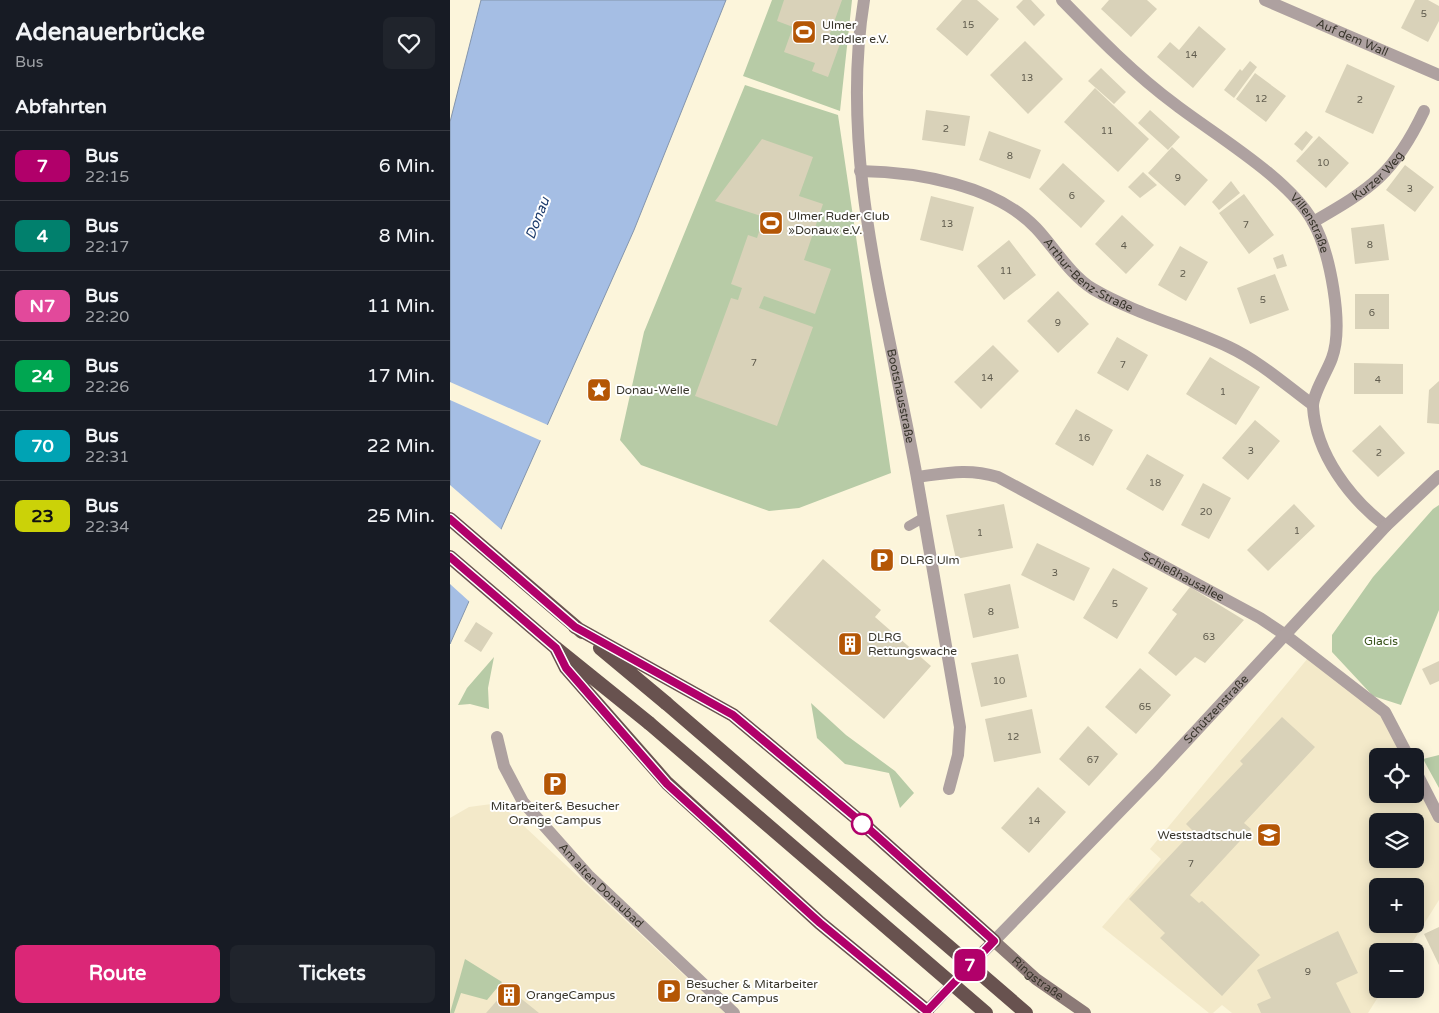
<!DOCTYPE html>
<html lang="de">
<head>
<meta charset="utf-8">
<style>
  :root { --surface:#171b24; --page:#20242c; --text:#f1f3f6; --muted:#9ea1a6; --line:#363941; --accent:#db2777 }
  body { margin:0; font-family:"Varela Round",sans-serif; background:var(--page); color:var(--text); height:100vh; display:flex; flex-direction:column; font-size:19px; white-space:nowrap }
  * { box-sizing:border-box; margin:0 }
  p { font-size:16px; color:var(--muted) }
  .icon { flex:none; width:28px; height:28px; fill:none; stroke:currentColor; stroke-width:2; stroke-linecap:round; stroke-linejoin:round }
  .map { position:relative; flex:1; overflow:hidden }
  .sheet { display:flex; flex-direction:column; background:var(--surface); width:450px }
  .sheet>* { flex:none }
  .badge { padding:0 10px; border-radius:8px; font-size:18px; line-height:32px }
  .buttons { position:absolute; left:919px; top:748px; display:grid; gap:10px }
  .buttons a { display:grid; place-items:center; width:55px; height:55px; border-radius:8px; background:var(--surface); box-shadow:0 2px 12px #0003; font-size:25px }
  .map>.badge { position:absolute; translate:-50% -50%; box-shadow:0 0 0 2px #fff }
  h2 { padding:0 15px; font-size:19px; line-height:45px }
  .round { display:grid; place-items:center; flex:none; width:52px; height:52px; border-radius:8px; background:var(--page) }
  .overview { display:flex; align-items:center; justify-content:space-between; height:85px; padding:0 15px }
  h1 { font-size:24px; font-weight:800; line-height:38px }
  .primary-button { display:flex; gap:10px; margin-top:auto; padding:10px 15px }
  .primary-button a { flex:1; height:58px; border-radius:8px; background:var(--accent); color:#fff; font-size:20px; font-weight:800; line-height:58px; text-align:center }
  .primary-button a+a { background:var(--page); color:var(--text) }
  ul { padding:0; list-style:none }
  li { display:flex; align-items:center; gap:15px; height:70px; padding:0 15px; border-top:1px solid var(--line) }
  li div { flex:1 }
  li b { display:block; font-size:19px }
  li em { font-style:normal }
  li .badge { min-width:55px; font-weight:700; text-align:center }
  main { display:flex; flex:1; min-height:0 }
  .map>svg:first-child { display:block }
  .built { fill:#f3e9c9; fill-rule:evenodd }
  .green { fill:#b7cba6 }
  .water { fill:#a5bee4; stroke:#8495ac }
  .pier { fill:#fcf5db }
  .building { fill:#d9d2b9 }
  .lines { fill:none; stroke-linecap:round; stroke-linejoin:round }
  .secondary-tunnel { stroke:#d5cfb8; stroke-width:12; stroke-dasharray:12 6; stroke-linecap:butt }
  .service { stroke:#aea1a0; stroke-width:10 }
  .minor { stroke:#aea1a0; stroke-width:12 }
  .tertiary { stroke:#aea1a0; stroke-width:12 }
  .secondary { stroke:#8c7a77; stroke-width:12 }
  .trunk { stroke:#68524f; stroke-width:14 }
  .trunk-bridge { stroke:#68524f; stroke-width:14 }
  .line-casing { stroke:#fff; stroke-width:11 }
  .line { stroke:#b1006a; stroke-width:8 }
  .stop-dot { fill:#fff; stroke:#b1006a; stroke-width:2.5 }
  .labels { text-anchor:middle; stroke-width:4; stroke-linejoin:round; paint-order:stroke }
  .number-label { font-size:10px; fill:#605c4e }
  .poi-label { font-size:12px; fill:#38352b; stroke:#fff; text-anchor:start }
  .street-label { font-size:12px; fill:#38352b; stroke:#fff }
  .park-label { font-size:12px; fill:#375219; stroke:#fff }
  .water-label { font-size:14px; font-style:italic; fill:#1f3e6e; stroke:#fff }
</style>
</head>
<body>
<main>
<section class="sheet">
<div class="overview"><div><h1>Adenauerbrücke</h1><p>Bus</p></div><a class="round"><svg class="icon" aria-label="heart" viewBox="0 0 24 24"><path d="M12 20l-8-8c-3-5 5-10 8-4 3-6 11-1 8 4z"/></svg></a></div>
<h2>Abfahrten</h2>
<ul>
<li><span class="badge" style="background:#b1006a;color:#fff">7</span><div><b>Bus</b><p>22:15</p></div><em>6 Min.</em></li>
<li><span class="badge" style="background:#01806d;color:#fff">4</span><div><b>Bus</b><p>22:17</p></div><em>8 Min.</em></li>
<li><span class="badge" style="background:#e2499b;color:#fff">N7</span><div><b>Bus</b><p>22:20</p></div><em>11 Min.</em></li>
<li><span class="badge" style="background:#00a651;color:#fff">24</span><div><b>Bus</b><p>22:26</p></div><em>17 Min.</em></li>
<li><span class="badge" style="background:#00a3b4;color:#fff">70</span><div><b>Bus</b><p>22:31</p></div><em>22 Min.</em></li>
<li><span class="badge" style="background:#cbd208;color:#111">23</span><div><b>Bus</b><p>22:34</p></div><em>25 Min.</em></li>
</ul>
<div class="primary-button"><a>Route</a><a>Tickets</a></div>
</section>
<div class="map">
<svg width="989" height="1013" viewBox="0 0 989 1013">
  <rect width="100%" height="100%" fill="#fcf5db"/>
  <path class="built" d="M 858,658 L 923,702 L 958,756 L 928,756 L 928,794 L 965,794 L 965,770 L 989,817 L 989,900 L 957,951 L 928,951 L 928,989 L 933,989 L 918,1013 L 782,1013 L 772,1005 L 763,1013 L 759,1013 L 652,927 L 711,859 L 700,849 ZM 928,821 L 965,821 L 965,859 L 928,859 ZM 928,886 L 965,886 L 965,924 L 928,924 Z
    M 49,803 L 275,1013 L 0,1013 L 0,818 L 19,807 Z"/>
  <path class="green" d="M 322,0 L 402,0 L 390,111 L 293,76 Z
    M 295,85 L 388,115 L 441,473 L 349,508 L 319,511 L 191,465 L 170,440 L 194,332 Z
    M 989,505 L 989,610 L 951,705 L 923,696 L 882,652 L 882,635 L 923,577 L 983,509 Z
    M 44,657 L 38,688 L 39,709 L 20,704 L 8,705 L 17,688 Z
    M 361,703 L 396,735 L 445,771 L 464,793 L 450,808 L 439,773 L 395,764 L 367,738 Z
    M 989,755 L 989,788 L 973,759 Z
    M 15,959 L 52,982 L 37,1000 L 11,993 L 4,1013 L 0,1013 Z"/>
  <path class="water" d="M 31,0 L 276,0 L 184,230 L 0,644 L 0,122 Z"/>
  <path class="pier" d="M 0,382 L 100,426 L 94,442 L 0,400 Z
    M 0,485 L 53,531 L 21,603 L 0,584 Z"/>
  <path class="building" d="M 334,0 L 392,0 L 379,36 L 391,41 L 378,77 L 362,71 L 365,63 L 334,52 L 343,27 L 327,21 Z
    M 512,0 L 527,0 L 549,19 L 517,56 L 486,29 Z
    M 573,0 L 581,0 L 595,15 L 584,26 L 566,7 Z
    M 659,0 L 697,0 L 707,9 L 681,37 L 651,9 Z
    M 965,0 L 978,0 L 989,6 L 989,21 L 978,42 L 951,28 Z
    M 749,26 L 776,49 L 743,88 L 707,57 L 720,42 L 729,50 Z
    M 575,41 L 613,79 L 578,114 L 540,75 Z
    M 800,61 L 807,67 L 784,98 L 774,90 L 790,69 L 792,71 Z
    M 897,64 L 945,86 L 923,134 L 875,112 Z
    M 651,68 L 676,92 L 664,104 L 638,81 Z
    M 805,73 L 836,96 L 816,122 L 786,99 Z
    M 645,88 L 699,139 L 668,172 L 614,122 Z
    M 476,110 L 520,116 L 515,146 L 472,140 Z
    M 700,110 L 730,137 L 718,150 L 688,123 Z
    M 539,131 L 591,150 L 580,179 L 529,160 Z
    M 856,131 L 863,137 L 852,151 L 844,144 Z
    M 869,136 L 899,163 L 876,188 L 846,161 Z
    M 312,139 L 363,157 L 349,196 L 373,204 L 354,260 L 381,269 L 365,314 L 314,296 L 309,308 L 363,327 L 327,426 L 245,396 L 281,298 L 288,300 L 292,288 L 281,284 L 298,235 L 307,238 L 314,217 L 265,201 Z
    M 722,147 L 758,180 L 735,206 L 698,173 Z
    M 613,163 L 655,201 L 631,228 L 589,189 Z
    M 955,165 L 984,187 L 965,212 L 936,190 Z
    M 693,172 L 707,185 L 690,198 L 678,187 Z
    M 781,181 L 790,193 L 769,210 L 762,202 Z
    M 794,194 L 824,235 L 799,254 L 769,213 Z
    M 481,196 L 524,207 L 513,251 L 470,240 Z
    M 672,215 L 704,245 L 676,274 L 645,244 Z
    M 934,224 L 939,260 L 905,264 L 901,228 Z
    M 559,240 L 586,275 L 554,300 L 527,266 Z
    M 730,246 L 758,262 L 736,301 L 708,285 Z
    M 833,254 L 837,266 L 827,269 L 823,258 Z
    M 825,274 L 839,310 L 800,324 L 787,288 Z
    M 608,291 L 639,324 L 608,353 L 577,321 Z
    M 905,294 L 939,294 L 939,329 L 905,329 Z
    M 667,337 L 698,355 L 678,391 L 647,373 Z
    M 543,345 L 569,371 L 531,409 L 504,382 Z
    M 760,357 L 810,387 L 786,425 L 736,394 Z
    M 904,363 L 953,364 L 953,394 L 904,394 Z
    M 989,381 L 989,424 L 977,423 L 979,390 Z
    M 626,409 L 663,430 L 643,466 L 605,444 Z
    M 805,420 L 830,441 L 798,480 L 772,458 Z
    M 930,425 L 955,453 L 928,477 L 902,451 Z
    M 697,454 L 734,475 L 713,511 L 676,489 Z
    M 753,483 L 781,498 L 759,539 L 731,525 Z
    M 554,504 L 563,548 L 506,559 L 496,515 Z
    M 844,504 L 865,526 L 818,571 L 797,550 Z
    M 587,543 L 640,568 L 624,601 L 571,575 Z
    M 373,559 L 431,610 L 425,617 L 481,666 L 434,719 L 319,621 Z
    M 663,568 L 698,588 L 667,639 L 633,618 Z
    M 560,584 L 569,628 L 523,638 L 514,594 Z
    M 740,587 L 794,620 L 755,663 L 745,657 L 726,676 L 698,653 L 727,614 L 722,610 Z
    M 26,622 L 43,633 L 31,652 L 14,641 Z
    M 568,654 L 577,697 L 531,707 L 521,663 Z
    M 989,661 L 989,681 L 980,685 L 972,669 Z
    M 690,668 L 721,695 L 686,734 L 655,707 Z
    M 582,709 L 591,753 L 544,762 L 535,719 Z
    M 832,717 L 865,747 L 794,823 L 801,829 L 740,895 L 749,903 L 752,901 L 810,955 L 772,996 L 710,938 L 715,933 L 679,899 L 743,831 L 736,824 L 793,764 L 790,761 Z
    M 638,726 L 668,754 L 639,786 L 609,759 Z
    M 588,787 L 616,812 L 579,853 L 551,828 Z
    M 989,927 L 989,965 L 974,934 Z
    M 888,931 L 908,973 L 886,983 L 901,1013 L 811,1013 L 807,1004 L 821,998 L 807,970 Z
    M 58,988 L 89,1013 L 36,1013 Z"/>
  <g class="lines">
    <path class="secondary-tunnel" d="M 491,996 L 531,954"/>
    <path class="service" d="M 459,526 L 473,518"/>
    <g class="minor">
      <path id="s1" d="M 414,0 C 388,160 439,321 467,478 C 482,561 495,644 510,727 L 508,755 L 499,789"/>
      <path id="s2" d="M 612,0 C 648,37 684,74 726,105 C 765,135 840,179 863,222 C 880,252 894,325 882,358 C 878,370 862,395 863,407 C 866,454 900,499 936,526"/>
      <path id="s3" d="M 815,0 L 989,75"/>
      <path id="s4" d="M 410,171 C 468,172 545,185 586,228 C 604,247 620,275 643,289 C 686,314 734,326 779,347 C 809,361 836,385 863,405"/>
      <path id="s5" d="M 863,222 C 922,188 944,174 974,111"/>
      <path id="s6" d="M 467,477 C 497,473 518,468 548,477 L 810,618 L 834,634 L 935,712 L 958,756"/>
      <path id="s7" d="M 47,737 L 54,766 L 73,802 L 138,875 L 284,1013"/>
      <path d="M 965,770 L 989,817"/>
    </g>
    <path class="tertiary" id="s8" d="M 544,941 L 706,774 L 936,526 L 989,476"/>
    <g class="secondary">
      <path id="s9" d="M 531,954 L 544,941 L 586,979 L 635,1013"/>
      <path d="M 475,1013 L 491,996"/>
    </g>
    <path class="trunk" d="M 0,519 L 132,632
      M 0,557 L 106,648 L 199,723
      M 125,627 L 283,715 L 411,822 L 544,941
      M 106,648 L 116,668 L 217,783 L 370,923 L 477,1011
      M 150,648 L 216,703"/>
    <path class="trunk-bridge" d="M 216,703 L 576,1013
      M 199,723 L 536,1013"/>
  </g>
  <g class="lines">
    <defs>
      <path id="line" d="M 0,519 L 125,627 L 283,715 L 411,822 L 544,941 L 477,1011 L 370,923 L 217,784 L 116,668 L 106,648 L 0,557"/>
    </defs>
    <use href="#line" class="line-casing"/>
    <use href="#line" class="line"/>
  </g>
  <defs>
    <symbol id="stadium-square" viewBox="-11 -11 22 22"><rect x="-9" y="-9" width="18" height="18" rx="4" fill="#b45605" stroke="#fff"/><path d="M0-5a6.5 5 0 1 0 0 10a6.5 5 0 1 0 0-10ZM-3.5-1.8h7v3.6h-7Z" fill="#fff"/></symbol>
    <symbol id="sight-square" viewBox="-11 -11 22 22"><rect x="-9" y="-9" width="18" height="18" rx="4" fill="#b45605" stroke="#fff"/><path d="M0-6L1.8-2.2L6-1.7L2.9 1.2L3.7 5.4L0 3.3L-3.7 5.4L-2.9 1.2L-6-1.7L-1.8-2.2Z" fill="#fff"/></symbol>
    <symbol id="parking-square" viewBox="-11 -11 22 22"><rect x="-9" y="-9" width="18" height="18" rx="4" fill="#b45605" stroke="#fff"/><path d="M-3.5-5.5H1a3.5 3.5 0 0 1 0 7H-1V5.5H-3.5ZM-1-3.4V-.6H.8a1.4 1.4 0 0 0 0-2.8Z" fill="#fff"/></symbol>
    <symbol id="building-square" viewBox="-11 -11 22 22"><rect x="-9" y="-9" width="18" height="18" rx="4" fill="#b45605" stroke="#fff"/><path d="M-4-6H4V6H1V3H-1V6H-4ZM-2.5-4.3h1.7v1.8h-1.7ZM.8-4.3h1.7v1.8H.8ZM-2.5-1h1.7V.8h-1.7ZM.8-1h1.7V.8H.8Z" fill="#fff"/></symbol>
    <symbol id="school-square" viewBox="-11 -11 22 22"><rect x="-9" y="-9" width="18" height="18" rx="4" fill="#b45605" stroke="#fff"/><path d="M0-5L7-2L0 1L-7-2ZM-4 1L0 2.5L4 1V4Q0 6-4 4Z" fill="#fff"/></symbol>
  </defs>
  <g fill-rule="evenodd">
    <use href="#stadium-square" x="340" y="18" width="28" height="28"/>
    <use href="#stadium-square" x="307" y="209" width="28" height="28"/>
    <use href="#sight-square" x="135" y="376" width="28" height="28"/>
    <use href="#parking-square" x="418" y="546" width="28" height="28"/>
    <use href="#building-square" x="386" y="630" width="28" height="28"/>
    <use href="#parking-square" x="91" y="770" width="28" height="28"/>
    <use href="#school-square" x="805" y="821" width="28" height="28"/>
    <use href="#parking-square" x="205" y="977" width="28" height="28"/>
    <use href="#building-square" x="45" y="981" width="28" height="28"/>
  </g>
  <circle class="stop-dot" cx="412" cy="824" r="10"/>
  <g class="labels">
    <g class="number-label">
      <text x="974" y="17">5</text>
      <text x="518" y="28">15</text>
      <text x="741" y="58">14</text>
      <text x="577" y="81">13</text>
      <text x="811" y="102">12</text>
      <text x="910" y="103">2</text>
      <text x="496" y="132">2</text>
      <text x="657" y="134">11</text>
      <text x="560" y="159">8</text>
      <text x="873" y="166">10</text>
      <text x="728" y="181">9</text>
      <text x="960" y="192">3</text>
      <text x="622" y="199">6</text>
      <text x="497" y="227">13</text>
      <text x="796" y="228">7</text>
      <text x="920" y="248">8</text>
      <text x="674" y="249">4</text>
      <text x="556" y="274">11</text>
      <text x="733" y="277">2</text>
      <text x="813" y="303">5</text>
      <text x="922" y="316">6</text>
      <text x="608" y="326">9</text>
      <text x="304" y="366">7</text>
      <text x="673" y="368">7</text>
      <text x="537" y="381">14</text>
      <text x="928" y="383">4</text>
      <text x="773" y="395">1</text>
      <text x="634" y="441">16</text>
      <text x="801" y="454">3</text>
      <text x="929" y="456">2</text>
      <text x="705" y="486">18</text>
      <text x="756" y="515">20</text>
      <text x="847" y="534">1</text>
      <text x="530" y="536">1</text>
      <text x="605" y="576">3</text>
      <text x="665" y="607">5</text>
      <text x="541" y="615">8</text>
      <text x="759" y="640">63</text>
      <text x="549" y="684">10</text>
      <text x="695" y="710">65</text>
      <text x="563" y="740">12</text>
      <text x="643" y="763">67</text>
      <text x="584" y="824">14</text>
      <text x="741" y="867">7</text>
      <text x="858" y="975">9</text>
    </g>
    <g class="poi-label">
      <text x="372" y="29">Ulmer<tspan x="372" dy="14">Paddler e.V.</tspan></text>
      <text x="338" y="220">Ulmer Ruder Club<tspan x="338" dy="14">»Donau« e.V.</tspan></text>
      <text x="166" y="394">Donau-Welle</text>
      <text x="450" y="564">DLRG Ulm</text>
      <text x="418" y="641">DLRG<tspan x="418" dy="14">Rettungswache</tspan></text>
      <text x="105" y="810" text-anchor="middle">Mitarbeiter&amp; Besucher<tspan x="105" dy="14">Orange Campus</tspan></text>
      <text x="802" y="839" text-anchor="end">Weststadtschule</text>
      <text x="236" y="988">Besucher &amp; Mitarbeiter<tspan x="236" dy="14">Orange Campus</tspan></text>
      <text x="76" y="999">OrangeCampus</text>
    </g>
    <g class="street-label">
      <text dy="4" stroke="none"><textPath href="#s3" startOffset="95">Auf dem Wall</textPath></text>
      <text dy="4" stroke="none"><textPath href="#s5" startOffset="80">Kurzer Weg</textPath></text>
      <text dy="4" stroke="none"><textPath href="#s2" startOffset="336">Villenstraße</textPath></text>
      <text dy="4" stroke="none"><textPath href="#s4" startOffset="261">Arthur-Benz-Straße</textPath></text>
      <text dy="4" stroke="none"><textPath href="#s1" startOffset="400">Bootshausstraße</textPath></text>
      <text dy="4" stroke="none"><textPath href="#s6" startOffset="292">Schießhausallee</textPath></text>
      <text dy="4" stroke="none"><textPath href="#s8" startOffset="321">Schützenstraße</textPath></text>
      <text dy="4" stroke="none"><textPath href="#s7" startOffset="185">Am alten Donaubad</textPath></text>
      <text dy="4" stroke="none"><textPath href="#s9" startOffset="76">Ringstraße</textPath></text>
    </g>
    <g class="park-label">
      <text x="931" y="645">Glacis</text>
    </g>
    <g class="water-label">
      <text transform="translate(87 218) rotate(-69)" y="5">Donau</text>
    </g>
  </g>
</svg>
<div class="buttons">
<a><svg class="icon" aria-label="locate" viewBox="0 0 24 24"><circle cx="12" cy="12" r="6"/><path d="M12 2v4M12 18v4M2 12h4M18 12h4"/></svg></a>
<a><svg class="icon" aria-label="layers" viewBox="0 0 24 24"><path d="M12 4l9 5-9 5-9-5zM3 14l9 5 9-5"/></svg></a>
<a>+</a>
<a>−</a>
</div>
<b class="badge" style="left:520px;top:965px;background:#b1006a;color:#fff">7</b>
</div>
</main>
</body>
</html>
